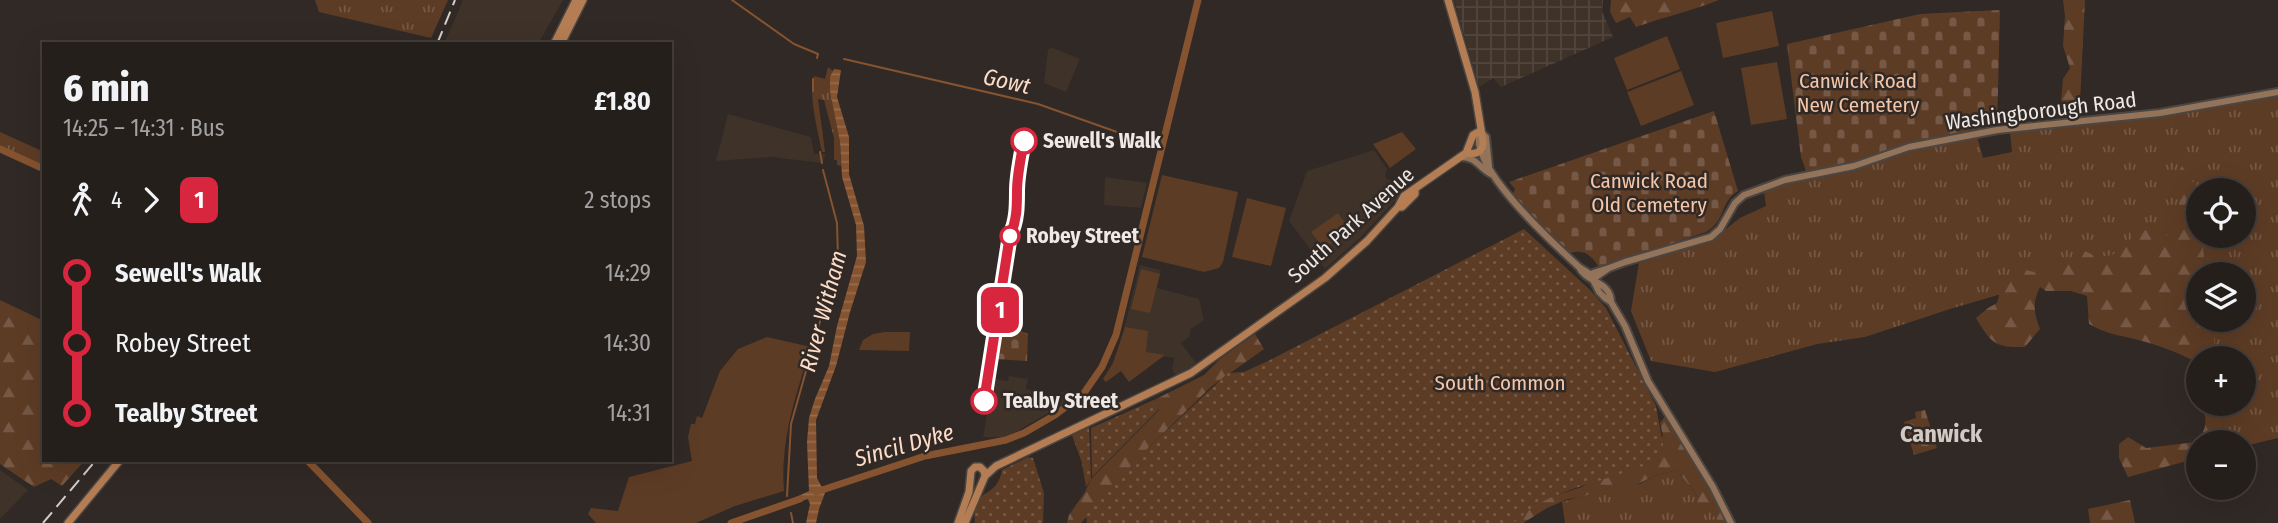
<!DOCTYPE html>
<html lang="en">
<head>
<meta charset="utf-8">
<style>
  :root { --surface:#251f1c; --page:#2d2725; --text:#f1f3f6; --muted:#a3a2a3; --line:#423d3b }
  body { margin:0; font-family:"Fira Sans Condensed",sans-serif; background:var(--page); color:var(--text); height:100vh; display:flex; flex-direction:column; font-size:26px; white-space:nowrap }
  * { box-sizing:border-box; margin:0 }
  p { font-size:23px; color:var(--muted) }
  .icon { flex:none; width:38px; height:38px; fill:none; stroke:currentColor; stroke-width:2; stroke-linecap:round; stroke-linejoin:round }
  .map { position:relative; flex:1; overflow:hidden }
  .details { position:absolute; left:42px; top:42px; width:630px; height:420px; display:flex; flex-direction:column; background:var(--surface); border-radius:0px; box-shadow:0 7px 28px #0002,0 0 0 2px var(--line) }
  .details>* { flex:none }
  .badge { padding:0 14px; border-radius:10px; font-size:24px; line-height:46px }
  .tools { position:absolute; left:2186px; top:178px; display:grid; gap:14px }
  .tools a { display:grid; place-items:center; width:70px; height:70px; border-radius:50%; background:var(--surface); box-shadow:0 7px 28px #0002,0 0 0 2px var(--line); font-size:35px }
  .map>.badge { position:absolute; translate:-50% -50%; box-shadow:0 0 0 4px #fff }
  .legs { display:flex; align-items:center; gap:10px; height:77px; padding:0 21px; font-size:23px }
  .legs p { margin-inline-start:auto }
  .summary { display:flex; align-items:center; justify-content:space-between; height:119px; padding:0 21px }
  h1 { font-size:38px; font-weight:800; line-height:52px }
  ul { padding:0 21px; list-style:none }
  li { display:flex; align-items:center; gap:24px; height:70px; font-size:26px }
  li i { display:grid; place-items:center; width:10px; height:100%; margin:0 9px; background:currentColor }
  li i::after { content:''; width:18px; height:18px; margin:-9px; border:5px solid; border-radius:50%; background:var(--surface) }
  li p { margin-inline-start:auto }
  li:first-child i { background:linear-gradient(#0000 50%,currentColor 0) }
  li:last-child i { background:linear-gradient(currentColor 50%,#0000 0) }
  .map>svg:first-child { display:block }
  .built { fill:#3e3229 }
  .industrial { fill:url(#industrial-grid) }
  .grass { fill:url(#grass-tufts) }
  .forest { fill:url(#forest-firs) }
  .cemetery { fill:url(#cemetery-stones) }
  .park { fill:url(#park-dots) }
  .garden { fill:#5d3c25 }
  .water { fill:url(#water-rules) }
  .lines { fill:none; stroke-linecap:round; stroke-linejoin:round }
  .stream { stroke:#855330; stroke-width:2 }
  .river { stroke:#855330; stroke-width:7 }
  .secondary-casing { stroke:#4b4642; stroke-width:10 }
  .primary-casing { stroke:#4b4642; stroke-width:10 }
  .secondary { stroke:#94735b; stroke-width:6 }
  .primary { stroke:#b57d53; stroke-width:7 }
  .rail { stroke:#d4cecb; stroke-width:2; stroke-dasharray:14 7; stroke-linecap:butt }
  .line-1-casing { stroke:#fff; stroke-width:16 }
  .line-1 { stroke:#d7263d; stroke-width:10 }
  .stop-1-dot { fill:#fff; stroke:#d7263d; stroke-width:3.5 }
  .labels { text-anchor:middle; stroke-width:5; stroke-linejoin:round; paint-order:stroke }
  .park-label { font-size:21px; fill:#f4c5a7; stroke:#312925 }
  .street-label { font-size:21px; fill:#eee9e6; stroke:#312925 }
  .stop-label { font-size:21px; font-weight:bold; fill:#eee9e6; stroke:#312925; text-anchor:start }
  .water-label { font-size:23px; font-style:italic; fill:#fddcc8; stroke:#312925 }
  .quarter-label { font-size:24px; font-weight:bold; fill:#d3cac4; stroke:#312925 }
</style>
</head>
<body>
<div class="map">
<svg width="2278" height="523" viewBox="0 0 2278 523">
  <defs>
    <pattern id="industrial-grid" width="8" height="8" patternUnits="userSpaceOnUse" patternTransform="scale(1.75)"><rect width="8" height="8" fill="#3e3229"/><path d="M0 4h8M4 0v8" fill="none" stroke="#51463e"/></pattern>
    <pattern id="grass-tufts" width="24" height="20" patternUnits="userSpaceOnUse" patternTransform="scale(1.75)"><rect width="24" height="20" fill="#5d3c25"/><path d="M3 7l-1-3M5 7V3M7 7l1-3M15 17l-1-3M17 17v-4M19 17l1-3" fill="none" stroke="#755845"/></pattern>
    <pattern id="forest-firs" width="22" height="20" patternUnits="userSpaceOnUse" patternTransform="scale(1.75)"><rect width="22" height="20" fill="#5d3c25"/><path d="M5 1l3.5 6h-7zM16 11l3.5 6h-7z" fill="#755845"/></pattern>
    <pattern id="cemetery-stones" width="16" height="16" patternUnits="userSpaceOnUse" patternTransform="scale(1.75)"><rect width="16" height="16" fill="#5d3c25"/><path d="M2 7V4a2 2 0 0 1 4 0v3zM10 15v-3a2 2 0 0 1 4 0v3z" fill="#755845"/></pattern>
    <pattern id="park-dots" width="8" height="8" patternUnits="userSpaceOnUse" patternTransform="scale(1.75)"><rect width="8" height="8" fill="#5d3c25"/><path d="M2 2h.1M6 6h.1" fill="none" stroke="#755845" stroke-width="1.8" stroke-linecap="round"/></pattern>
    <pattern id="water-rules" width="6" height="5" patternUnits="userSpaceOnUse" patternTransform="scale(1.75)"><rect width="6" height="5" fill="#855330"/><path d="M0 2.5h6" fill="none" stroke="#976c4e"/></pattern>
  </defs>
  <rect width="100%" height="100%" fill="#312925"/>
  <path class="built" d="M 463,0 L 563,0 L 538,44 L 444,44 Z
    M 1053,48 L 1080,59 L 1066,92 L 1044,83 L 1048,49 Z
    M 728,114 L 811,137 L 814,154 L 826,154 L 822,163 L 771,157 L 716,161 Z
    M 1374,150 L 1387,169 L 1385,176 L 1388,180 L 1395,180 L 1403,192 L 1360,238 L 1325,269 L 1289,221 L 1307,171 Z
    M 1105,177 L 1147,183 L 1141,208 L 1104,205 Z
    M 1140,265 L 1161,270 L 1157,288 L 1199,299 L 1204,320 L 1191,329 L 1189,337 L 1181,343 L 1196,363 L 1176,377 L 1172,369 L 1174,358 L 1146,353 L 1147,332 L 1124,329 Z
    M 1009,376 L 1028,379 L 1026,389 L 1035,391 L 1034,397 L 1038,398 L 1042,402 L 1067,390 L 1074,398 L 1007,437 L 983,437 L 993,379 L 1008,381 Z
    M 0,470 L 28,490 L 0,519 Z"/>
  <path class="industrial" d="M 1454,0 L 1603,0 L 1602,11 L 1613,37 L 1501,87 L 1493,78 L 1479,87 Z"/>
  <path class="grass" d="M 315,0 L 448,0 L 431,38 L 319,12 Z
    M 828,67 L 833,71 L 830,88 L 840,142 L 841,166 L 837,165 L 837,160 L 834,160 L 834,138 L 824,100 L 818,99 L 825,152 L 822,152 C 818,131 808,95 814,76 L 825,79 Z
    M 2278,95 L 2278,438 L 2244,446 L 2244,443 L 2225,443 L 2221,404 L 2244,404 L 2244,359 L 2216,359 L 2211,320 L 2244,320 L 2244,275 L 2206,275 L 2202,236 L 2244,236 L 2244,191 L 2198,191 L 2198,236 L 2201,236 L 1950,309 L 1865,337 L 1817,344 L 1715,372 L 1651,361 L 1631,311 L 1639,263 L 1711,241 L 1740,218 L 1766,206 L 1764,191 L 1785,184 L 1857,167 L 1916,148 L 1977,136 L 1983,158 L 2012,152 L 2010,132 L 2188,112 Z
    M 0,132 L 44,152 L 44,167 L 0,147 Z
    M 1677,470 L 1696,494 L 1698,501 L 1708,507 L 1719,523 L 1565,523 L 1562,502 L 1611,487 L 1640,484 L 1654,476 Z"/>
  <path class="forest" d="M 1611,0 L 1719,0 C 1691,11 1664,17 1636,27 L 1630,17 L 1616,23 L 1610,12 Z
    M 2063,0 L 2085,0 L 2080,102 L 2071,109 L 2061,101 L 2063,79 L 2070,68 L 2063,46 L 2065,16 Z
    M 2182,166 L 2195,185 L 2198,200 L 2198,236 L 2202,236 L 2206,275 L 2198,275 L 2198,320 L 2211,320 L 2216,359 L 2198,359 L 2198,363 C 2178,352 2153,343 2130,338 C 2113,334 2105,333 2089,324 L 2087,296 L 2071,291 L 2046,291 L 2040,287 C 2032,303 2034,313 2040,329 L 2025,347 C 1995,348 1991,343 1976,318 L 1988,308 L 1997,303 L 2000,291 L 2016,267 L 2033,272 C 2053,260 2066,273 2083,250 C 2106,264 2124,253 2135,232 L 2152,229 L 2169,236 L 2181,220 L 2175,177 Z
    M 0,300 L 44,321 L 44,460 L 85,460 L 62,486 L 51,479 L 34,487 L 0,464 Z
    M 1255,334 L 1264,349 L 1212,386 L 1149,447 L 1081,523 L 1067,523 L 1069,515 L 1085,492 L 1091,479 L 1159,410 L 1156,399 L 1204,375 L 1220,359 Z
    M 2201,404 L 2221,404 L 2225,443 L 2198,443 L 2198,458 L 2128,477 L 2119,458 L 2119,444 L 2128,437 L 2146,448 L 2196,442 C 2207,430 2208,419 2201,404 Z
    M 1666,415 L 1690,457 L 1711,486 L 1728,523 L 1719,523 L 1708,507 L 1703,508 L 1698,504 L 1696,494 L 1677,470 L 1654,476 L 1634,486 L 1611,487 L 1584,496 L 1568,499 L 1547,508 L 1523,523 L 1508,523 L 1510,510 L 1582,487 L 1663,436 L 1660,423 Z
    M 2130,500 L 2135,523 L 2090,523 L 2088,509 Z"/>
  <path class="cemetery" d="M 2000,10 L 1997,130 L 1907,146 L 1850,165 L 1807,174 L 1801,157 L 1787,44 L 1920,14 Z
    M 1714,111 L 1738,191 C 1720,201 1726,221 1706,232 L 1599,268 C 1593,256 1584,249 1570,253 L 1543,228 L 1513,194 L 1515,189 L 1509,182 Z
    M 1001,325 L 1013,327 L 1028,334 L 1027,361 L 997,359 Z
    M 1925,410 L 1937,448 L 1914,455 L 1904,422 L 1916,418 L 1915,412 Z"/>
  <path class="park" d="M 1524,229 L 1590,290 L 1606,308 L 1656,406 L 1665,456 C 1626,477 1580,482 1540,503 C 1531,508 1522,516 1513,523 L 1087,523 L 1086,515 L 1149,447 L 1228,373 L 1244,372 L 1268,361 Z
    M 1156,399 L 1159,409 L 1092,477 L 1091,428 Z
    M 1089,427 L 1091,479 L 1086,487 L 1082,463 L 1072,435 Z
    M 1028,457 L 1033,458 L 1044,493 L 1043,523 L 975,523 C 971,485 997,501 1002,470 Z"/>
  <path class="garden" d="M 1772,11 L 1779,46 L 1723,58 L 1716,23 Z
    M 1667,36 L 1680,69 L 1627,90 L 1614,58 Z
    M 1777,62 L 1787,119 L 1751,125 L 1741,68 Z
    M 1681,71 L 1694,105 L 1641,126 L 1627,92 Z
    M 1402,132 L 1416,149 L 1390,168 L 1373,144 Z
    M 1162,175 L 1238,192 L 1223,262 L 1219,268 L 1204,272 L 1142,257 Z
    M 1247,198 L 1286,208 L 1271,266 L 1232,257 Z
    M 1338,213 L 1350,230 L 1324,249 L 1311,232 Z
    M 1141,269 L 1160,274 L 1150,313 L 1131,309 Z
    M 1125,327 L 1148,331 L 1146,352 L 1165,355 L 1129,382 L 1121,371 L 1106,382 L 1103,379 L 1113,363 Z
    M 885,332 L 910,332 L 909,351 L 859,350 L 863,340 L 873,334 Z
    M 767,337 L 811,347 C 796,394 780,441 784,491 L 735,506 L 696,523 L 596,523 L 588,514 L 591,508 L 618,511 L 629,477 L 692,461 L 688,437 L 691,424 L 695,424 L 697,416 L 702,418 L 720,371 L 738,349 Z"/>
  <path class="water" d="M 834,69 L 841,70 L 837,97 L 849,137 L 849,174 L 864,226 L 866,262 L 850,312 L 836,366 L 816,420 L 817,478 L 825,493 L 819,509 L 816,523 L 806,523 L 810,504 L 808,499 L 792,504 L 790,500 L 809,491 L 807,442 L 809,418 L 815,399 L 829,366 L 837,326 L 857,256 L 856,225 L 842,177 L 840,142 L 830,91 L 830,77 Z"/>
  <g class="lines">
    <path class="stream" d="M 732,0 L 794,44 L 818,54 L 817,58
      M 844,59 L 1038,104 L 1148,143 L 1164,139
      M 813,91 L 813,79
      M 820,152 L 822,163
      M 787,496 L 791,424 L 838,258 L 837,223 L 823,170
      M 791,513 L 793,523"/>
    <path class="river" d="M 0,149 L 44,169
      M 307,460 L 368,523
      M 816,492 L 925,456 L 1006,440 L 1024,433 L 1055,415 L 1084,393 L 1102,367 L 1116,335 L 1198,0
      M 731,523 L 800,499"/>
    <defs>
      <path id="secondary" d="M 1480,131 C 1467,166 1554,244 1579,267 C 1586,283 1611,281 1611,302
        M 1480,131 L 1486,137 L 1489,167
        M 1460,157 C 1478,157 1478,168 1493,175
        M 1579,267 L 1590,274 L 1599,292 L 1605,298 L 1611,302 L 1625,326 L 1648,381 L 1713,487 L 1731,523
        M 1593,278 L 1593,273 L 1609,268
        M 1593,279 L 1609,268 L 1625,262 L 1711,237 L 1720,229 L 1735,203 L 1744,195 L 1785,180 L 1854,166 L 1909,147 L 1997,130 L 2160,113 L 2278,92"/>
      <path id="primary" d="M 1448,0 L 1475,92 L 1483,141 C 1484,152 1476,155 1466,153
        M 554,44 L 576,0
        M 561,44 L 583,0
        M 1466,153 L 1473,135 L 1480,131
        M 1398,207 L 1402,207 L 1415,194 L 1415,190
        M 68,523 L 120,460
        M 958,523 L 969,492 L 971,471 L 975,467 L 980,467 L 984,471 L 985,476
        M 965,523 L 985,476 L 996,466 L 1191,373 L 1325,278 L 1367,241 L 1398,207 L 1404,196 L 1466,153"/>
    </defs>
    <use href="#secondary" class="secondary-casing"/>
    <use href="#primary" class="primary-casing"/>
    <use href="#secondary" class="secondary"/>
    <use href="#primary" class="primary"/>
    <path class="rail" d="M 437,44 L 455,0
      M 43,523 L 96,460"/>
  </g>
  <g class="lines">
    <defs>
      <path id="line-1" d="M 984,401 L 1010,235 C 1017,221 1017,206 1017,191 C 1017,175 1021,157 1024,141"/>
    </defs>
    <use href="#line-1" class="line-1-casing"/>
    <use href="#line-1" class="line-1"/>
  </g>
  <g class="stop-1-dot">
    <circle cx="1024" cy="141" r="12"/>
    <circle cx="1010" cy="236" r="9"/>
    <circle cx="984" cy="401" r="12"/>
  </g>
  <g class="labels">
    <g class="park-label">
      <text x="1858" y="88">Canwick Road<tspan x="1858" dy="24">New Cemetery</tspan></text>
      <text x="1649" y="188">Canwick Road<tspan x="1649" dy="24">Old Cemetery</tspan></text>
      <text x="1500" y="390">South Common</text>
    </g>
    <g class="street-label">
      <text transform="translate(2041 111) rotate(-7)" y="7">Washingborough Road</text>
      <text transform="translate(1351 225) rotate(-42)" y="7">South Park Avenue</text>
    </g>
    <g class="stop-label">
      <text x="1043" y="148">Sewell's Walk</text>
      <text x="1026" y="243">Robey Street</text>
      <text x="1003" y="408">Tealby Street</text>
    </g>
    <g class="water-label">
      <text transform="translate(1007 81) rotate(13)" y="8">Gowt</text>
      <text transform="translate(823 311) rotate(-75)" y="8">River Witham</text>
      <text transform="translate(904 445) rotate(-16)" y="8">Sincil Dyke</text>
    </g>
    <g class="quarter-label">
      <text x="1941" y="442">Canwick</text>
    </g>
  </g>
</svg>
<div class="tools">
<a><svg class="icon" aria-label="locate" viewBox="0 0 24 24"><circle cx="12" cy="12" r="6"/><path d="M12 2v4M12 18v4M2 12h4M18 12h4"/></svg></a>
<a><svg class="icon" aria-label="layers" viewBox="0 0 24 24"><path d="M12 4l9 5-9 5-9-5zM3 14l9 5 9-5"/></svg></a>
<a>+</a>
<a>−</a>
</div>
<b class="badge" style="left:1000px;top:310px;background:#d7263d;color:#fff">1</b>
<section class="details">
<div class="summary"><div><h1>6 min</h1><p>14:25 – 14:31 · Bus</p></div><b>£1.80</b></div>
<div class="legs"><svg class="icon" aria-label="walk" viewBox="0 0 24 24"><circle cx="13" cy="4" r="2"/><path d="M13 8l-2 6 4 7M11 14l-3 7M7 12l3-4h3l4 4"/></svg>4<svg class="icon" aria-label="forward" viewBox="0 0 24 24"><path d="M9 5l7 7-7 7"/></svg><b class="badge" style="background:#d7263d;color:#fff">1</b><p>2 stops</p></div>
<ul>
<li><i style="color:#d7263d"></i><b>Sewell's Walk</b><p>14:29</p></li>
<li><i style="color:#d7263d"></i><span>Robey Street</span><p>14:30</p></li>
<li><i style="color:#d7263d"></i><b>Tealby Street</b><p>14:31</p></li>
</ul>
</section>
</div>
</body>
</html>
